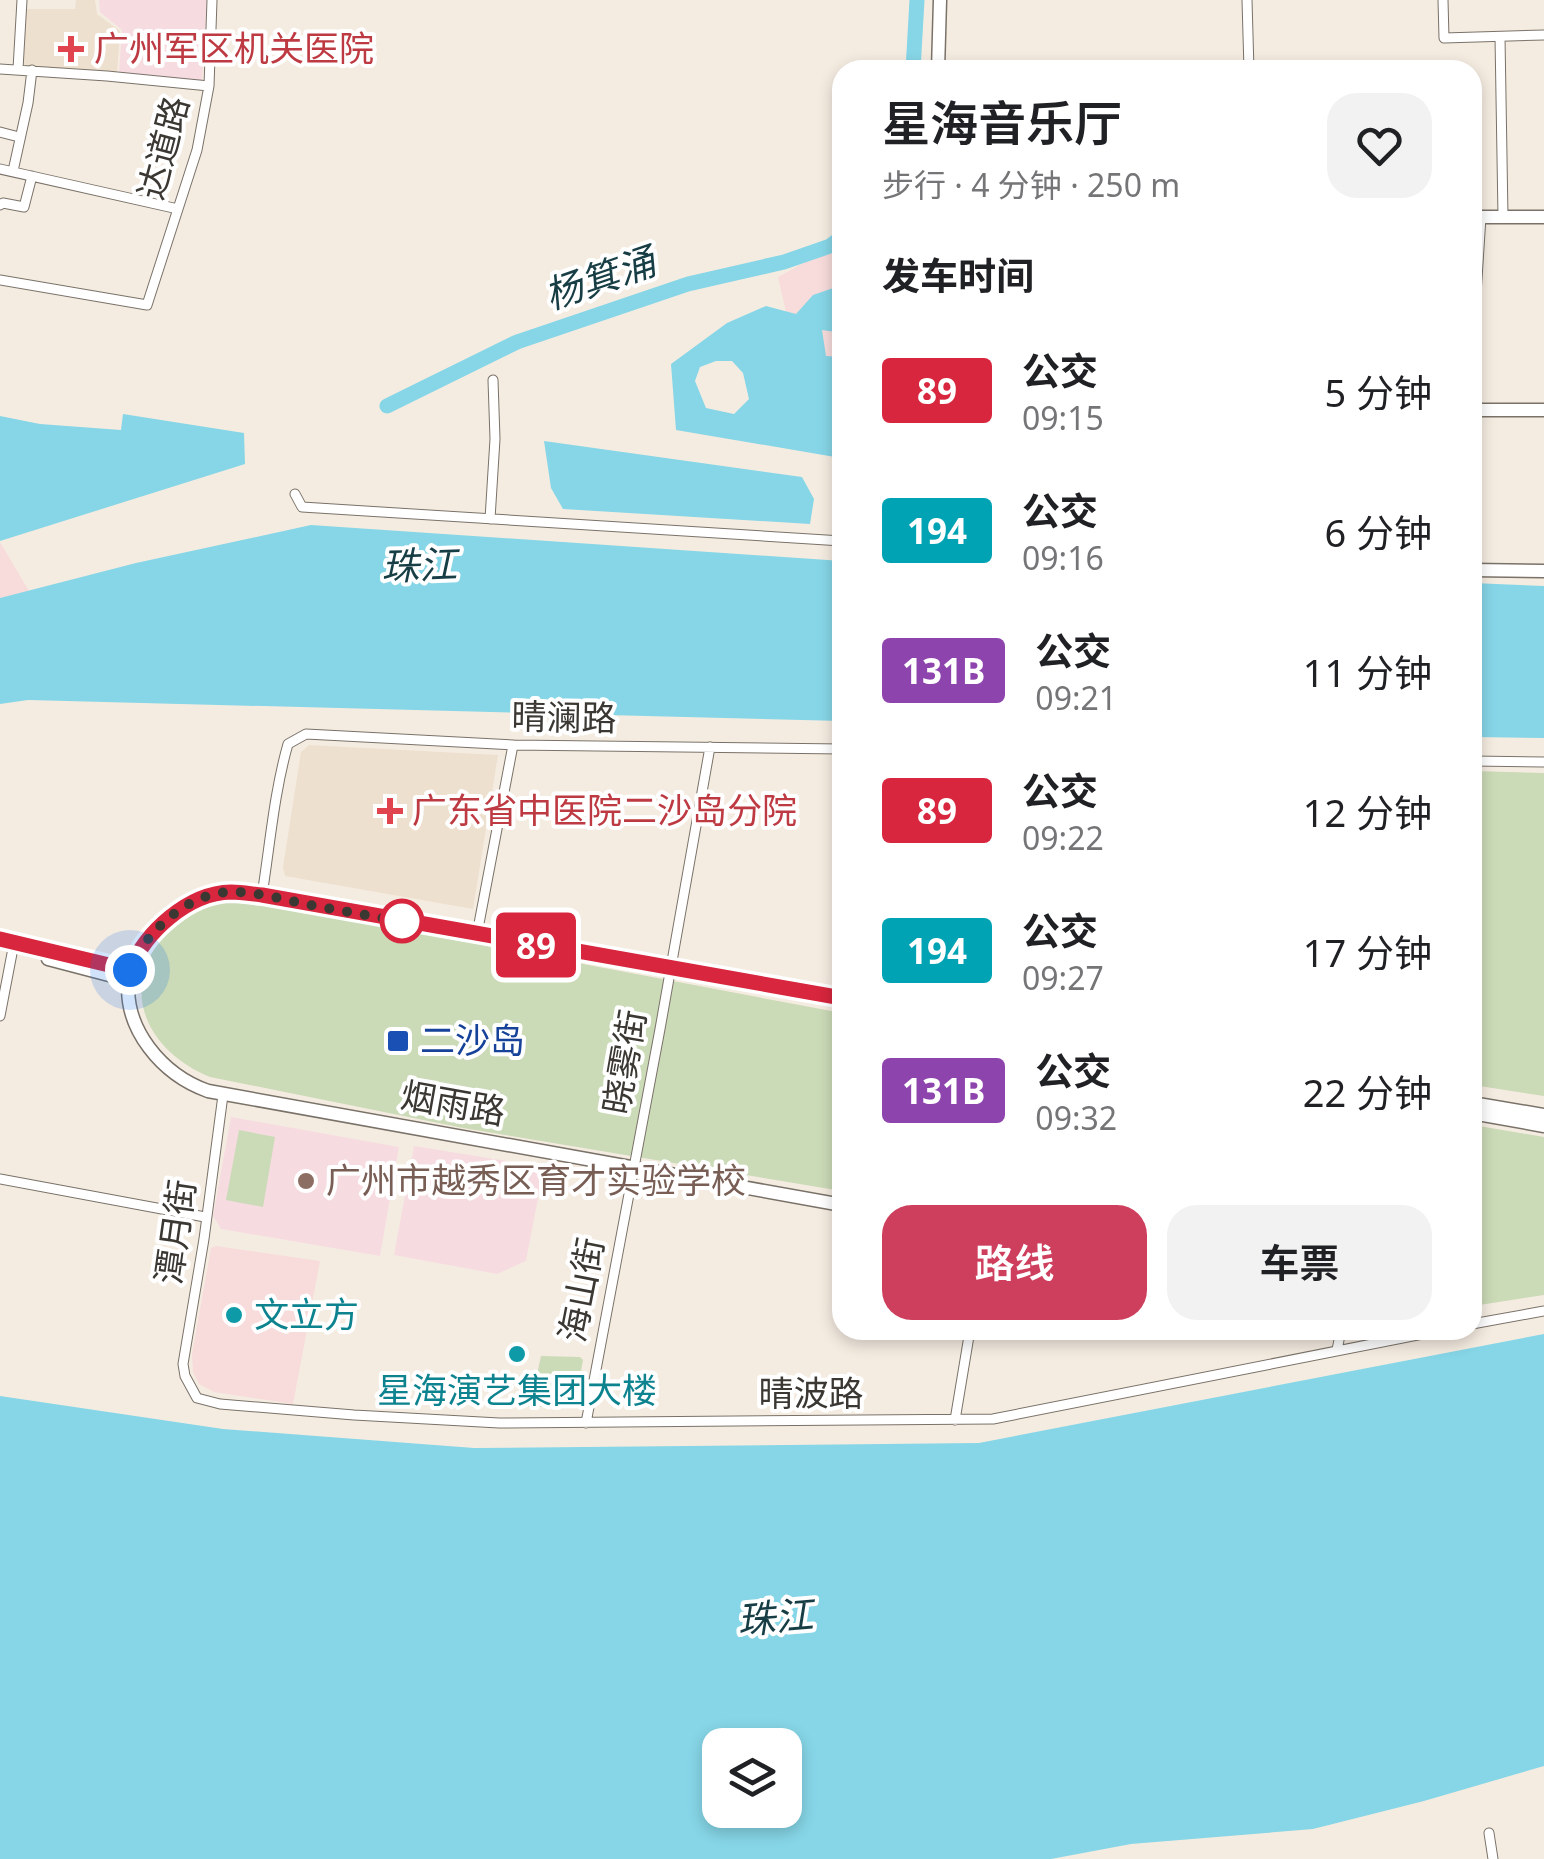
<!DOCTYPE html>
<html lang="zh">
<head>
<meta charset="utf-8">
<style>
  :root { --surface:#fff; --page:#f2f2f2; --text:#202124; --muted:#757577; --accent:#ce3e5d }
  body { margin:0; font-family:"Noto Sans","Noto Sans SC",sans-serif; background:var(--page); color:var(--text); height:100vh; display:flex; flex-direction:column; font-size:38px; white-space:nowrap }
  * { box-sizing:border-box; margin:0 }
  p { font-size:32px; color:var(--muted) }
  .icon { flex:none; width:55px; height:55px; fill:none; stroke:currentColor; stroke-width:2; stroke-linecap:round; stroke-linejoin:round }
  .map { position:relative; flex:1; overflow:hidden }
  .details { position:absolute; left:832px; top:60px; width:650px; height:1280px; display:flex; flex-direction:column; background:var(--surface); border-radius:30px; box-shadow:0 5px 15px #0003 }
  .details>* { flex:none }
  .badge { padding:0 20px; border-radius:8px; font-size:35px; line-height:65px }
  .controls { position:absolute; left:702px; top:1728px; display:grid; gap:20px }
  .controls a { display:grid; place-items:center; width:100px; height:100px; border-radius:20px; background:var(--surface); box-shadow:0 5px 15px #0003; font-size:50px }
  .you { position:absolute; width:50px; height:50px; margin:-25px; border:8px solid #fff; border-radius:50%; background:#1a73e8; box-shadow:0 0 0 15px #1a73e833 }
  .map>.badge { position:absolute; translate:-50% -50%; box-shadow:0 0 0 5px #fff }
  h2 { padding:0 50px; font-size:38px; line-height:90px }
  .round { display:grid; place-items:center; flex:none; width:105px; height:105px; border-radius:30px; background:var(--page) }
  .overview { display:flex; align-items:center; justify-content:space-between; height:170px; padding:0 50px }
  h1 { font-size:48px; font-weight:600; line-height:75px }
  .action { display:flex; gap:20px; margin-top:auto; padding:20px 50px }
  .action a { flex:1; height:115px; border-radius:30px; background:var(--accent); color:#fff; font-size:40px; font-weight:600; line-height:115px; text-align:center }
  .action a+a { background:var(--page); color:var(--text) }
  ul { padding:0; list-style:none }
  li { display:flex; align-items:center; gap:30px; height:140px; padding:0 50px }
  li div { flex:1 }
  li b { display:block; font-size:38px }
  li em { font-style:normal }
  li .badge { min-width:110px; font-weight:700; text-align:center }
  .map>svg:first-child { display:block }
  .commercial { fill:#f7dcdb }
  .built { fill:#eee0cf }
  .education { fill:#f6dce1 }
  .green { fill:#cbdab7 }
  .water { fill:#86d6e7; fill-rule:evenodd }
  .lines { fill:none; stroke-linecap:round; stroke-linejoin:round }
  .river { stroke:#86d6e7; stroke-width:15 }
  .street-casing { stroke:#7a7269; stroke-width:11 }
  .secondary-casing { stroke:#7a7269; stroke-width:15 }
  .street { stroke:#fff; stroke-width:9 }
  .secondary { stroke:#fff; stroke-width:12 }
  .line-casing { stroke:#fff; stroke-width:22 }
  .line { stroke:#d7263d; stroke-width:15 }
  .walk { stroke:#3b3834; stroke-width:10; stroke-dasharray:0 18 }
  .health-dot { fill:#e0444e; stroke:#fff; stroke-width:4 }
  .stop-dot { fill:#fff; stroke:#d7263d; stroke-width:5 }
  .transit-dot { fill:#1a4fb4; stroke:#fff; stroke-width:4 }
  .education-dot { fill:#8d6e63; stroke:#fff; stroke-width:4 }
  .culture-dot { fill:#0f9aa8; stroke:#fff; stroke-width:4 }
  .labels { text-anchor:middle; stroke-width:8; stroke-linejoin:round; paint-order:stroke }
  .health-label { font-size:35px; fill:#be3a42; stroke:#fff; text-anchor:start }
  .street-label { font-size:35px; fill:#3b3834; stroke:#fff }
  .transit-label { font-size:35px; fill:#164399; stroke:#fff; text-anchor:start }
  .education-label { font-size:35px; fill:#785e54; stroke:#fff; text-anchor:start }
  .culture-label { font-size:35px; fill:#0d838f; stroke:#fff; text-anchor:start }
  .water-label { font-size:38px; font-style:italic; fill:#173d45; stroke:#fff }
</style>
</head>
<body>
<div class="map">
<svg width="1544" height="1859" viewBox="0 0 1544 1859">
  <rect width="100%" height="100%" fill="#f5ece1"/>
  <path class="commercial" d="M 842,242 L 842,365 L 818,363 L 786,312 L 778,277 Z
    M 0,542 L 29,591 L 0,598 Z
    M 216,1246 L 320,1261 L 293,1404 L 214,1392 L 199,1384 L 193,1372 L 192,1354 L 211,1248 Z"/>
  <path class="built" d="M 76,0 L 95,0 L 97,14 L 120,31 L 117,73 L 21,66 L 26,9 L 75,9 Z
    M 309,745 L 498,755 L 473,909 L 285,876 L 283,867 L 301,752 Z"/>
  <path class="education" d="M 99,0 L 207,0 L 202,82 L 119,73 L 122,30 L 100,12 Z
    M 231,1117 L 399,1147 L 380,1256 L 221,1229 L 213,1216 Z
    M 414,1146 L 544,1167 L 526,1261 L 497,1274 L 394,1255 Z"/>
  <path class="green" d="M 1473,771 L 1544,773 L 1544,1096 L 1473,1085 Z
    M 235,901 L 260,903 L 842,1013 L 842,1191 L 463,1128 L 210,1077 C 151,1053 118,995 161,939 C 173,923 191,908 211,904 C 219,902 227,902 235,901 Z
    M 1473,1125 L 1544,1137 L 1544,1295 L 1473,1306 Z
    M 239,1130 L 275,1137 L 263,1207 L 226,1200 Z
    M 541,1356 L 580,1357 L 583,1360 C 574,1410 578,1407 528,1407 L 529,1385 L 535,1384 Z"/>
  <path class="water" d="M 842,285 L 842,333 L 822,330 L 826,356 L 842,357 L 842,451 L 835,457 L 676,430 L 671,364 L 727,323 L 766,306 L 796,314 L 813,295 ZM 716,361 L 732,361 L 743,373 L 749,399 L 734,414 L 706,408 L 695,381 L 700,367 Z
    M 123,414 L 244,433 L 245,464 L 0,541 L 0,416 L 40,424 L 121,430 Z
    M 544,441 L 802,477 L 814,499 L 810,524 L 563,509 L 551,488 Z
    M 311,525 L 842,561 L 842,721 L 28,700 L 0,704 L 0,598 L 136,563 Z
    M 1473,583 L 1544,586 L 1544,738 L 1473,737 Z
    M 1544,1334 L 1544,1766 L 1424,1801 L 1313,1829 L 1131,1844 L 1051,1859 L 0,1859 L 0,1396 L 223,1429 L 474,1448 L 979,1443 ZM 720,1745 L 785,1745 L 785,1810 L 720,1810 Z"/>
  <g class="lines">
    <path class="river" d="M 913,70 L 917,0
      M 387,406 L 517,342 L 688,284 L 784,262 L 830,246 L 842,237"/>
    <defs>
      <path id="street" d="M 1247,0 L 1249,70
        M 1443,0 L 1444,38 L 1544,35
        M 1500,37 L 1503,217
        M 0,69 L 107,76 L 209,86
        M 18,69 L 22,0
        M 0,132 L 19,137
        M 0,169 L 178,209
        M 13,171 L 28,103 L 32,70
        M 0,205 L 3,203 L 24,207 L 32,176
        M 0,280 L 147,305 L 197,150 L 209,86 L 212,0
        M 1472,356 L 1481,217
        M 295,494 L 302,507 L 842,541
        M 490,519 L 495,439 L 493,380
        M 1472,761 L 1544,762
        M 262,895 C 270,845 274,793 288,744 L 306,734 L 513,745 L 842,749
        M 477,934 L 513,745
        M 0,1016 L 14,943
        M 223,1095 L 204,1239 L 183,1364 L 185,1376 L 197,1398 L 220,1404 L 354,1415 L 499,1423 L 993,1419 L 1443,1330
        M 0,1179 L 205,1217
        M 1472,1324 L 1544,1311
        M 1337,1350 L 1341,1330
        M 955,1420 L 970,1330
        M 586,1423 L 660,1029 L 710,747
        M 1489,1833 L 1493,1859"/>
      <path id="secondary" d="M 938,70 L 940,0
        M 1472,217 L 1544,217
        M 1472,410 L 1544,410
        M 1472,570 L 1544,571
        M 0,939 L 130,970
        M 48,959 L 128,980
        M 842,998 L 262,895 C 213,889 185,899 152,937 C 142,948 131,962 129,977 C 122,1029 163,1075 208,1091 L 842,1205
        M 1472,1103 L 1544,1115
        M 1472,1113 L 1544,1126"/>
    </defs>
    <use href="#street" class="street-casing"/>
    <use href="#secondary" class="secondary-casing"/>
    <use href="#street" class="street"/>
    <use href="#secondary" class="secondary"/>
  </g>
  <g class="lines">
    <defs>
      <path id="line" d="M 0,939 L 130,970 C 145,932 188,893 231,892 C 241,892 252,894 262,895 L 842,998"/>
    </defs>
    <use href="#line" class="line-casing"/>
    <use href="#line" class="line"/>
    <path class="walk" d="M 130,970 C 145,932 187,894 229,892 C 254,891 281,899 305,904 C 338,910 371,916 404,922 L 402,921"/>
  </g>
  <g class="health-dot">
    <path d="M66 34h10v10h10v10h-10v10h-10v-10h-10v-10h10z"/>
    <path d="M385 796h10v10h10v10h-10v10h-10v-10h-10v-10h10z"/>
  </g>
  <circle class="stop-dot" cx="402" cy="921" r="20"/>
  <rect class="transit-dot" x="386" y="1029" width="24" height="24" rx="5"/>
  <circle class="education-dot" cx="306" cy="1181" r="10"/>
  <g class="culture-dot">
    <circle cx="234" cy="1315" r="10"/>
    <circle cx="517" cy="1354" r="10"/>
  </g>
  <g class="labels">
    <g class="health-label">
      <text x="94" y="61">广州军区机关医院</text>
      <text x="412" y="823">广东省中医院二沙岛分院</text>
    </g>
    <g class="street-label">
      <text transform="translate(164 148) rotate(-75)" y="12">达道路</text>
      <text transform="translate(564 718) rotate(1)" y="12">晴澜路</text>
      <text transform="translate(625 1062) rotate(-80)" y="12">晓雾街</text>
      <text transform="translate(453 1104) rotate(10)" y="12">烟雨路</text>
      <text transform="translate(176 1232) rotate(-82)" y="12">潭月街</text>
      <text transform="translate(582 1290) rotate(-79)" y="12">海山街</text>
      <text x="811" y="1406">晴波路</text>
    </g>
    <g class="transit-label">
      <text x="420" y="1053">二沙岛</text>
    </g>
    <g class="education-label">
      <text x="326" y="1193">广州市越秀区育才实验学校</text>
    </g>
    <g class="culture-label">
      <text x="254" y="1327">文立方</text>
      <text x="517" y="1403" text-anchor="middle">星海演艺集团大楼</text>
    </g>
    <g class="water-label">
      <text transform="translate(600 279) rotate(-19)" y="13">杨箕涌</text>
      <text transform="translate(419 566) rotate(-2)" y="13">珠江</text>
      <text transform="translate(775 1618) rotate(-5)" y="13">珠江</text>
    </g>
  </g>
</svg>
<div class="controls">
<a><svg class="icon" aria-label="layers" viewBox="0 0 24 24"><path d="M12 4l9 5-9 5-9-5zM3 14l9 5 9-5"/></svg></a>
</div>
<div class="you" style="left:130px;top:970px"></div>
<b class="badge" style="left:536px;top:945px;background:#d7263d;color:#fff">89</b>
<section class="details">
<div class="overview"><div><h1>星海音乐厅</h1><p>步行 · 4 分钟 · 250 m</p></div><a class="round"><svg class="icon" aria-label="heart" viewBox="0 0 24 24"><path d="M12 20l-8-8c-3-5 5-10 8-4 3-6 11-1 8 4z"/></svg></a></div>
<h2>发车时间</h2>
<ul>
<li><span class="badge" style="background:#d7263d;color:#fff">89</span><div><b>公交</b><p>09:15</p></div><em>5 分钟</em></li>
<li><span class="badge" style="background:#00a3b4;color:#fff">194</span><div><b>公交</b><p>09:16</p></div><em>6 分钟</em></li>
<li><span class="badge" style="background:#8e44ad;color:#fff">131B</span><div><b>公交</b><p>09:21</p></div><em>11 分钟</em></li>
<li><span class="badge" style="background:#d7263d;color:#fff">89</span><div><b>公交</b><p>09:22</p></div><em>12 分钟</em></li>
<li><span class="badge" style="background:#00a3b4;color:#fff">194</span><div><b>公交</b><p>09:27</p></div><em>17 分钟</em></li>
<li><span class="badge" style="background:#8e44ad;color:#fff">131B</span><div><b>公交</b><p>09:32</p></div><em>22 分钟</em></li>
</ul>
<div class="action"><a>路线</a><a>车票</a></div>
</section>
</div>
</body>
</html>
